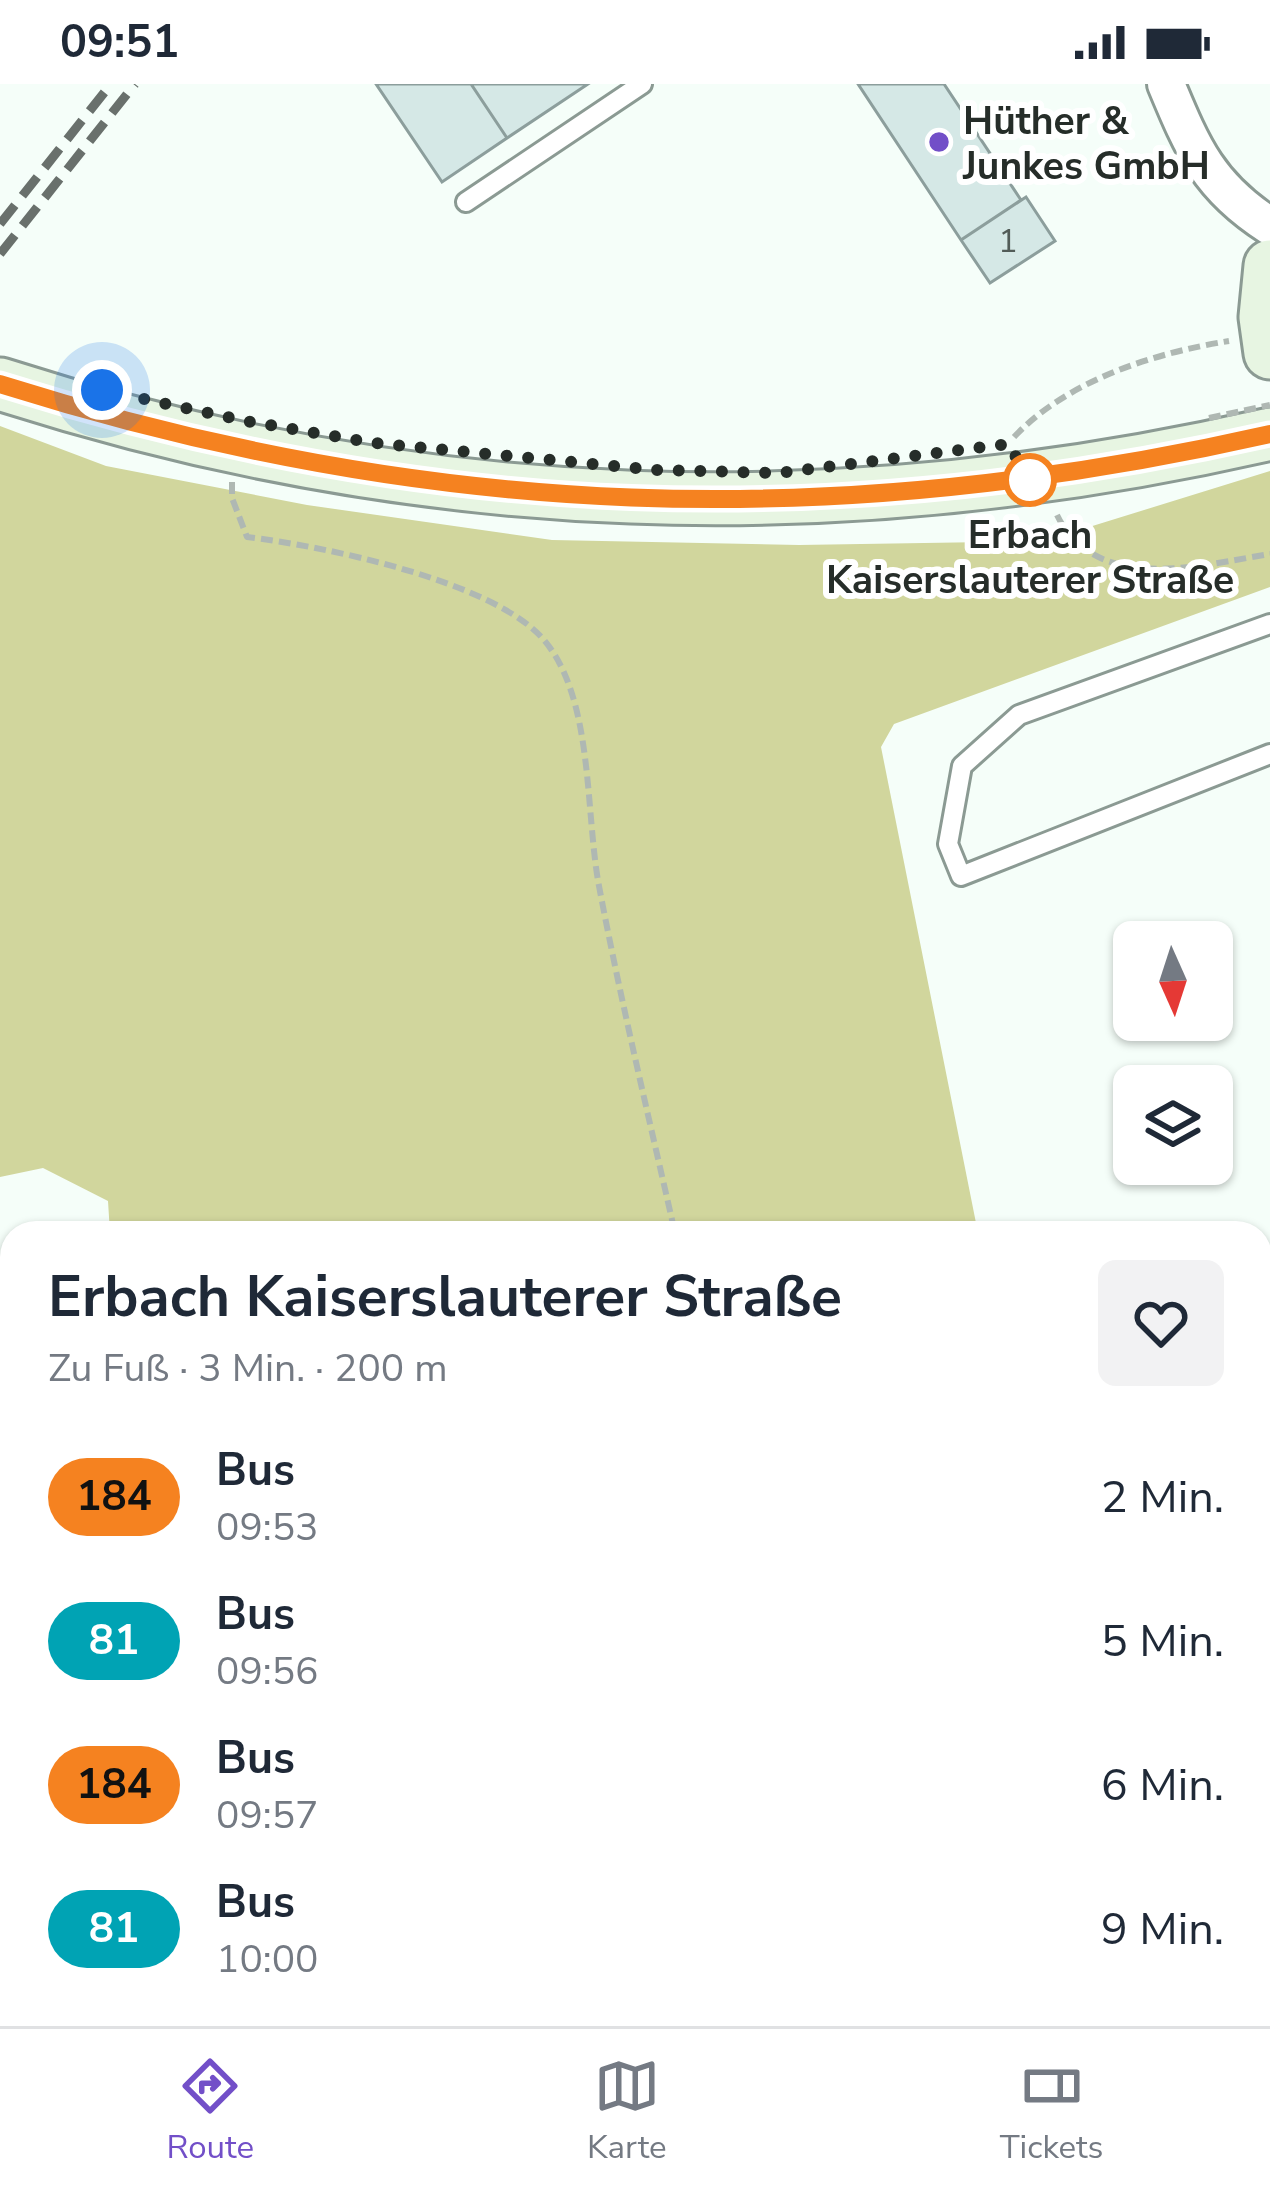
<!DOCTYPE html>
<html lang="de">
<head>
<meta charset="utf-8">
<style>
  :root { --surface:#fff; --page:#f2f2f3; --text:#1f2937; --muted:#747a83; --line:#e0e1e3; --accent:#724fc8 }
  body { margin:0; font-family:"Nunito Sans",sans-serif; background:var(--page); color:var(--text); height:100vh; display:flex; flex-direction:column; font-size:45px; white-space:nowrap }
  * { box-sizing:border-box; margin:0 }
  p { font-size:39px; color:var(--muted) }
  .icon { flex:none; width:66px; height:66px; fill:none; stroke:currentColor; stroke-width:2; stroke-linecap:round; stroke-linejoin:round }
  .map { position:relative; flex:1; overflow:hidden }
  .panel { position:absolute; left:0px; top:1137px; width:1272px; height:807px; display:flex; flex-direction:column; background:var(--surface); border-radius:36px 36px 0 0; box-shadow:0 3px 9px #0004 }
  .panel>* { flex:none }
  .badge { padding:0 24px; border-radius:39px; font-size:42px; line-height:78px }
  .needle { width:78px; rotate:177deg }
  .controls { position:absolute; left:1113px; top:837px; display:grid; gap:24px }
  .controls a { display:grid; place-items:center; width:120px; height:120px; border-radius:18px; background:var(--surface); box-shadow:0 3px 9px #0004; font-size:60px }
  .you { position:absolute; width:60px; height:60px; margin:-30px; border:9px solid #fff; border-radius:50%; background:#1a73e8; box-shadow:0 0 0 18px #1a73e833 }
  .map>.badge { position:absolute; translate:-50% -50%; box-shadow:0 0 0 6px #fff }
  .round { display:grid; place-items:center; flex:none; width:126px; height:126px; border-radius:18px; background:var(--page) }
  .head { display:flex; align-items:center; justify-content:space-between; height:204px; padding:0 48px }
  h1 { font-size:57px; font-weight:700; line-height:90px }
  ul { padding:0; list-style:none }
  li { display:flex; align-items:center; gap:36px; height:144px; padding:0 48px }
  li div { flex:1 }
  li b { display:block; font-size:45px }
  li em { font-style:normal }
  li .badge { min-width:132px; font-weight:700; text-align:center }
  .status { display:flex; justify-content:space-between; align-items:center; height:84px; padding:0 60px; background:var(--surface); direction:ltr }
  .status svg { height:33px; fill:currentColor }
  .tab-bar { display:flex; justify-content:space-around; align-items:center; height:168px; border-top:3px solid var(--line); background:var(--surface); font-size:33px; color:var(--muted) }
  .tab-bar a { display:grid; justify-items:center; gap:6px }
  .tab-bar .on { color:var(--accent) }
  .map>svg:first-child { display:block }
  .green { fill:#d1d69d }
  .building { fill:#d5e8e6; stroke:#8c9e9c; stroke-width:3 }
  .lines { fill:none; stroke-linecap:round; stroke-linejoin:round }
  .lane-casing { stroke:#8b9a93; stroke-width:24 }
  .street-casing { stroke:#8b9a93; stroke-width:42 }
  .secondary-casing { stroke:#8b9a93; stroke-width:57 }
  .path { stroke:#afb8b3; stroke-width:6; stroke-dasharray:12 6; stroke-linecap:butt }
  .lane { stroke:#fff; stroke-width:18 }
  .street { stroke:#fff; stroke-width:36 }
  .secondary { stroke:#e7f5e2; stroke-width:51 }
  .rail { stroke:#69706c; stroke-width:9; stroke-dasharray:24 12; stroke-linecap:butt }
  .path-bridge { stroke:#afb8b3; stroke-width:6; stroke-dasharray:12 6; stroke-linecap:butt }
  .line-casing { stroke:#fff; stroke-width:27 }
  .line { stroke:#f58220; stroke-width:18 }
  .walk { stroke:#262d29; stroke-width:12; stroke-dasharray:0 21.6 }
  .poi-dot { fill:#724fc8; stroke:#fff; stroke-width:4.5 }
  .stop-dot { fill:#fff; stroke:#f58220; stroke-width:6 }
  .labels { text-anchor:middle; stroke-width:12; stroke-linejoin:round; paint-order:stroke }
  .number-label { font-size:33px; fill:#525c58 }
  .poi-label { font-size:39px; font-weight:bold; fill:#262d29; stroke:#fff; text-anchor:start }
  .stop-label { font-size:39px; font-weight:bold; fill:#262d29; stroke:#fff }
</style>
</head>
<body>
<div class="status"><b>09:51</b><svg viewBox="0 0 49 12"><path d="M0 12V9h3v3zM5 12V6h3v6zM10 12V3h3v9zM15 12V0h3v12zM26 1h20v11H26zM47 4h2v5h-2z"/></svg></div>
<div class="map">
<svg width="1270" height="1942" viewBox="0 0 1270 1942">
  <rect width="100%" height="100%" fill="#f5fef9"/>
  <path class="green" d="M 0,342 L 106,382 L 307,421 L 552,456 L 799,461 L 1044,457 L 1270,387 L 1270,503 L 894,640 L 881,663 L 978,1149 L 516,1149 L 513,1139 L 420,1142 L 403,1149 L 110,1149 L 108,1117 L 43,1084 L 0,1093 Z
    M 873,1932 L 1135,1932 L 1137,1942 L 872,1942 Z"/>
  <path class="building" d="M 376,0 L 471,0 L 507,54 L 442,98 Z
    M 471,0 L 588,0 L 507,54 Z
    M 858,0 L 944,0 L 1021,116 L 961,156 Z
    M 1026,113 L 1055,157 L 990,199 L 961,156 Z
    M 0,1719 L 12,1719 L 12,1788 L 0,1788 Z
    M 0,1851 L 12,1851 L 12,1893 L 0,1894 Z
    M 26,1932 L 66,1932 L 67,1939 L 27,1941 Z
    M 344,1932 L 417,1932 L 418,1942 L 345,1942 Z
    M 501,1932 L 558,1932 L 559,1940 L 502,1942 Z
    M 558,1932 L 601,1932 L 601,1942 L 559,1942 Z"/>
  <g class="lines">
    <defs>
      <path id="lane" d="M 466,118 L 642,0
        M 1270,540 L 1019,631 L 962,682 L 948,760 L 961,792 L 1270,670"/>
      <path id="street" d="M 1166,0 C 1193,65 1209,103 1270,142
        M 0,1827 L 12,1827"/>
      <path id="secondary" d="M 1270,182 L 1265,233 L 1270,269
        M 0,300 C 423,436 837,449 1270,350"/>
    </defs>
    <use href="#lane" class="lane-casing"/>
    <use href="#street" class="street-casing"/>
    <use href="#secondary" class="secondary-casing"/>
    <path class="path" d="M 1014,353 C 1068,296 1154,269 1229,257
      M 232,398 L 232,414 L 247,453 C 323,462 494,497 544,556 C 594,615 585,728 599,802 C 621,918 649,1034 675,1149
      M 1057,431 C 1096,511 1201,481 1270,470
      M 817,1932 L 825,1942"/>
    <use href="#lane" class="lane"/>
    <use href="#street" class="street"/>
    <use href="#secondary" class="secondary"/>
    <path class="rail" d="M 0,140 L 111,0
      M 0,170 L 135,0"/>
    <path class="path-bridge" d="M 1209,334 L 1270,321"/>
  </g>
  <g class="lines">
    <defs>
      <path id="line" d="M 0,300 C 431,436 829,450 1270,350"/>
    </defs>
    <use href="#line" class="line-casing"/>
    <use href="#line" class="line"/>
    <path class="walk" d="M 102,306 L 246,337 L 374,359 L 656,386 L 779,389 L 1008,360 L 1030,396"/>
  </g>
  <circle class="poi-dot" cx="939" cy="58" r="12"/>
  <circle class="stop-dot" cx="1030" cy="396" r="24"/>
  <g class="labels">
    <g class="number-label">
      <text x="1008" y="168">1</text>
    </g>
    <g class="poi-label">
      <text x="963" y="50">Hüther &amp;<tspan x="963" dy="45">Junkes GmbH</tspan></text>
    </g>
    <g class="stop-label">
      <text x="1030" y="464">Erbach<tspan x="1030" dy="45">Kaiserslauterer Straße</tspan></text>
    </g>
  </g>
</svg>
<div class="controls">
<a><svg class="needle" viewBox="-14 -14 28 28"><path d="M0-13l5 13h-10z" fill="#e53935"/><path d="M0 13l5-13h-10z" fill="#747a83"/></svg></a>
<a><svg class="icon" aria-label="layers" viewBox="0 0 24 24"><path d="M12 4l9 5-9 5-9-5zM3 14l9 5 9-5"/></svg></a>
</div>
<div class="you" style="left:102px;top:306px"></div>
<section class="panel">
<div class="head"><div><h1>Erbach Kaiserslauterer Straße</h1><p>Zu Fuß · 3 Min. · 200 m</p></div><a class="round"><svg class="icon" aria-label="heart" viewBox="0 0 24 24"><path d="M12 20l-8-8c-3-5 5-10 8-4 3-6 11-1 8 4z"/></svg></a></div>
<ul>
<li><span class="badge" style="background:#f58220;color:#111">184</span><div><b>Bus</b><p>09:53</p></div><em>2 Min.</em></li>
<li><span class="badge" style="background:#00a3b4;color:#fff">81</span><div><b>Bus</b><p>09:56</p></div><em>5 Min.</em></li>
<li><span class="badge" style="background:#f58220;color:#111">184</span><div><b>Bus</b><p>09:57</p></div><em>6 Min.</em></li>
<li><span class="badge" style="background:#00a3b4;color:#fff">81</span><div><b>Bus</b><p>10:00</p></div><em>9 Min.</em></li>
</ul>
</section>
</div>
<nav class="tab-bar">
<a class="on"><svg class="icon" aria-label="directions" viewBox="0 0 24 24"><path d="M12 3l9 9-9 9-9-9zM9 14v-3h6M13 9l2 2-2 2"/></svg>Route</a>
<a><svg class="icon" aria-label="map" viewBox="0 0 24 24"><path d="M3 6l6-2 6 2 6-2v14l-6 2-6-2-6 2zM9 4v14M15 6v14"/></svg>Karte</a>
<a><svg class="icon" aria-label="tickets" viewBox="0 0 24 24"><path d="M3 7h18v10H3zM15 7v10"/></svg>Tickets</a>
</nav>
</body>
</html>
